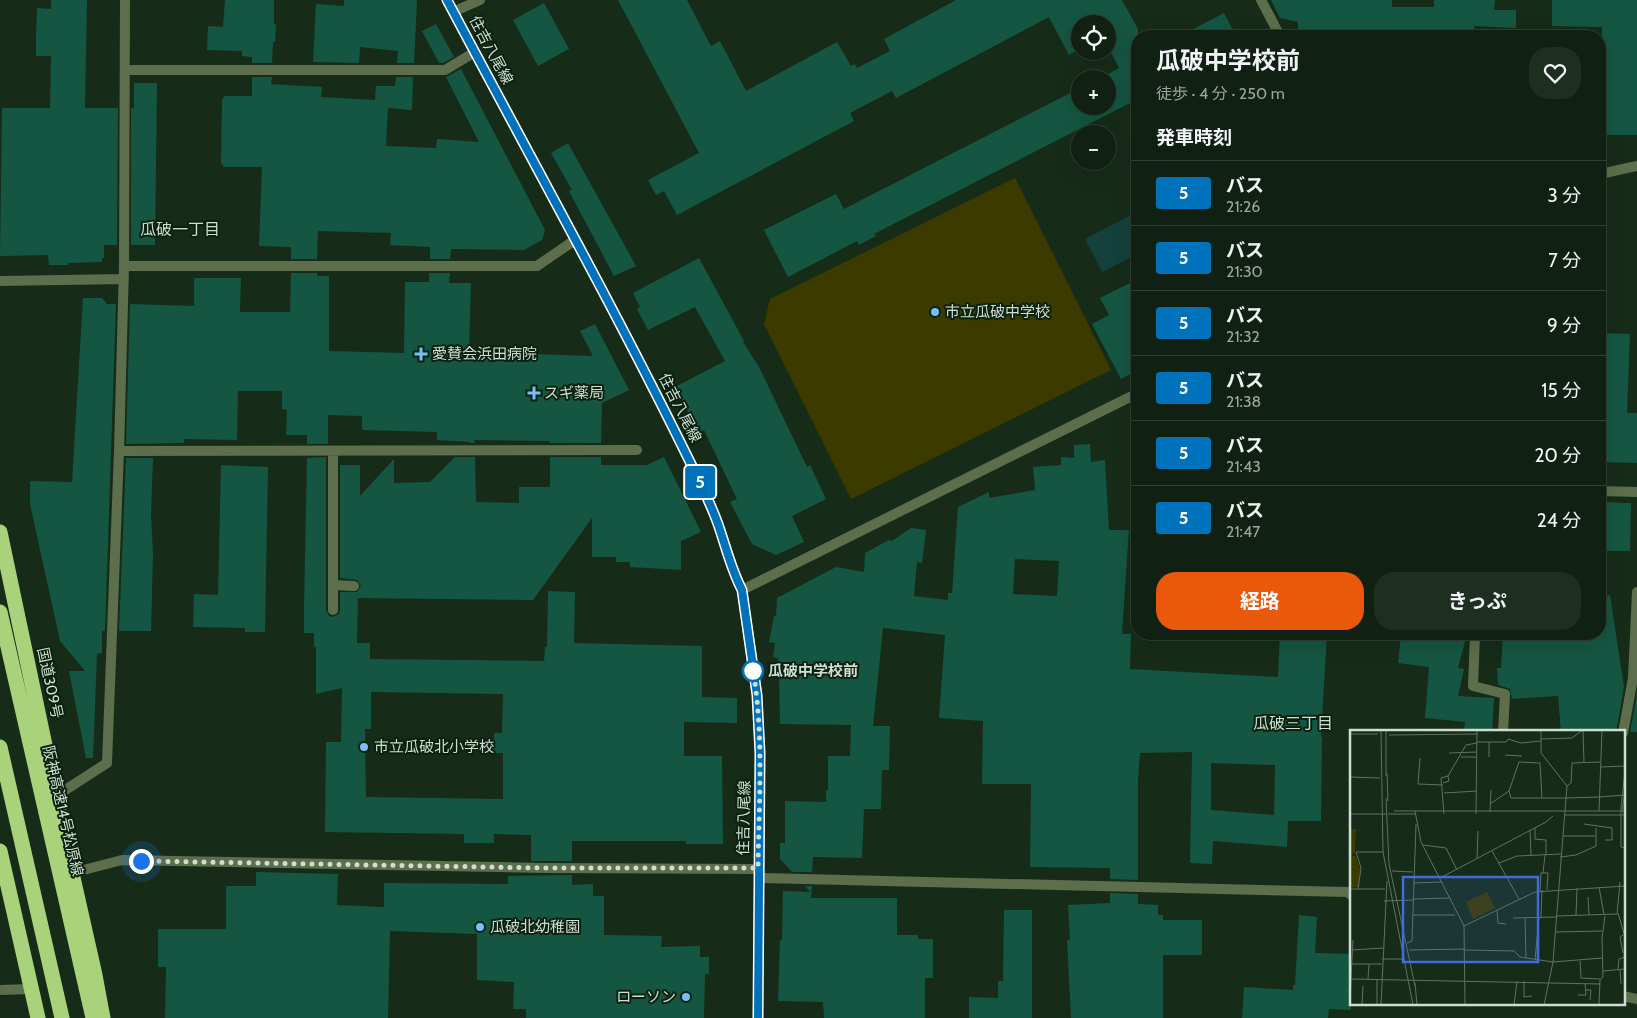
<!DOCTYPE html>
<html lang="ja">
<head>
<meta charset="utf-8">
<style>
  :root { --surface:#102113; --page:#1e2e21; --text:#f1f3f6; --muted:#9ca3a0; --line:#303e33; --accent:#ea580c }
  body { margin:0; font-family:Cabin,"Noto Sans JP",sans-serif; background:var(--page); color:var(--text); height:100vh; display:flex; flex-direction:column; font-size:19px; white-space:nowrap }
  * { box-sizing:border-box; margin:0 }
  p { font-size:16px; color:var(--muted) }
  .icon { flex:none; width:28px; height:28px; fill:none; stroke:currentColor; stroke-width:2; stroke-linecap:round; stroke-linejoin:round }
  .map { position:relative; flex:1; overflow:hidden }
  .side { position:absolute; left:1131px; top:30px; width:475px; height:610px; display:flex; flex-direction:column; background:var(--surface); border-radius:20px; box-shadow:0 5px 20px #0002,0 0 0 1px var(--line) }
  .side>* { flex:none }
  .badge { padding:0 10px; border-radius:4px; font-size:18px; line-height:32px }
  .fabs { position:absolute; left:1071px; top:15px; display:grid; gap:10px }
  .fabs a { display:grid; place-items:center; width:45px; height:45px; border-radius:50%; background:var(--surface); box-shadow:0 5px 20px #0002,0 0 0 1px var(--line); font-size:25px }
  .you { position:absolute; width:25px; height:25px; margin:-12px; border:4px solid #fff; border-radius:50%; background:#1a73e8; box-shadow:0 0 0 8px #1a73e833 }
  .map>.badge { position:absolute; translate:-50% -50%; box-shadow:0 0 0 2px #fff }
  h2 { padding:0 25px; font-size:19px; line-height:45px }
  .round { display:grid; place-items:center; flex:none; width:52px; height:52px; border-radius:20px; background:var(--page) }
  .summary { display:flex; align-items:center; justify-content:space-between; height:85px; padding:0 25px }
  h1 { font-size:24px; font-weight:700; line-height:38px }
  .button { display:flex; gap:10px; margin-top:auto; padding:10px 25px }
  .button a { flex:1; height:58px; border-radius:20px; background:var(--accent); color:#fff; font-size:20px; font-weight:700; line-height:58px; text-align:center }
  .button a+a { background:var(--page); color:var(--text) }
  ul { padding:0; list-style:none }
  li { display:flex; align-items:center; gap:15px; height:65px; padding:0 25px; border-top:1px solid var(--line) }
  li div { flex:1 }
  li b { display:block; font-size:19px }
  li em { font-style:normal }
  li .badge { min-width:55px; font-weight:700; text-align:center }
  .map>svg:first-child { display:block }
  .green { fill:#3b3b00 }
  .water { fill:#14413c }
  .building { fill:#155642; fill-rule:evenodd }
  .lines { fill:none; stroke-linecap:round; stroke-linejoin:round }
  .street { stroke:#5d6e4c; stroke-width:10 }
  .secondary { stroke:#7c965f; stroke-width:10 }
  .highway { stroke:#a9d27a; stroke-width:15 }
  .line-casing { stroke:#fff; stroke-width:11 }
  .line { stroke:#0072bc; stroke-width:8 }
  .walk { stroke:#d0ded2; stroke-width:5; stroke-dasharray:0 9 }
  .poi-dot { fill:#78bff8; stroke:#0c2210; stroke-width:2 }
  .stop-dot { fill:#fff; stroke:#0072bc; stroke-width:2.5 }
  .labels { text-anchor:middle; stroke-width:4; stroke-linejoin:round; paint-order:stroke }
  .street-label { font-size:15px; fill:#d0ded2; stroke:#0c2210 }
  .poi-label { font-size:15px; fill:#d0ded2; stroke:#0c2210; text-anchor:start }
  .stop-label { font-size:15px; font-weight:bold; fill:#d0ded2; stroke:#0c2210; text-anchor:start }
  .neighbourhood-label { font-size:16px; fill:#d0ded2; stroke:#0c2210 }
  .inset-road { fill:none; stroke:#607363; stroke-width:1 }
  .view { fill:#416bd7; fill-opacity:0.15; stroke:#416bd7; stroke-width:2.5 }
  .inset-edge { fill:none; stroke:#d0ded2; stroke-width:2.5 }
</style>
</head>
<body>
<div class="map">
<svg width="1637" height="1018" viewBox="0 0 1637 1018">
  <rect width="100%" height="100%" fill="#162c19"/>
  <path class="green" d="M 1015,178 L 1111,370 L 851,499 L 764,324 L 770,299 Z"/>
  <path class="water" d="M 1137,212 L 1137,254 L 1102,272 L 1085,239 Z"/>
  <path class="building" d="M 51,0 L 87,0 L 85,108 L 118,108 L 117,245 L 104,245 L 104,258 L 102,258 L 102,262 L 68,263 L 68,265 L 49,265 L 48,255 L 0,256 L 2,108 L 50,108 L 51,56 L 36,56 L 36,38 L 37,8 L 51,9 Z
    M 225,0 L 274,0 L 274,24 L 276,24 L 275,42 L 273,42 L 272,63 L 252,63 L 252,57 L 242,56 L 242,51 L 207,50 L 208,26 L 223,27 Z
    M 344,0 L 417,0 L 414,63 L 397,63 L 398,51 L 360,47 L 359,63 L 313,62 L 316,4 L 344,6 Z
    M 618,0 L 687,0 L 711,46 L 720,41 L 746,91 L 837,42 L 851,66 L 855,64 L 857,68 L 890,51 L 884,39 L 956,0 L 1122,0 L 1138,29 L 1138,103 L 1136,100 L 874,234 L 876,236 L 859,245 L 857,241 L 788,277 L 764,230 L 836,194 L 844,209 L 1080,88 L 1080,106 L 1108,106 L 1108,79 L 1099,79 L 1119,68 L 1108,46 L 1108,24 L 1080,24 L 1080,49 L 1069,55 L 1049,17 L 896,98 L 892,91 L 850,113 L 854,121 L 677,215 L 664,191 L 656,195 L 648,180 L 699,153 Z
    M 1271,0 L 1392,0 L 1392,7 L 1434,7 L 1434,0 L 1495,0 L 1494,10 L 1516,10 L 1516,28 L 1474,26 L 1475,36 L 1298,36 L 1298,22 L 1280,18 Z
    M 1552,0 L 1637,0 L 1637,135 L 1602,135 L 1602,27 L 1552,26 Z
    M 544,3 L 569,49 L 538,66 L 513,20 Z
    M 1224,13 L 1236,36 L 1180,36 Z
    M 436,24 L 454,57 L 443,63 L 439,63 L 422,31 Z
    M 461,69 L 545,230 L 542,240 L 524,250 L 451,249 L 450,259 L 430,259 L 430,247 L 390,245 L 391,233 L 318,231 L 317,259 L 291,259 L 291,247 L 259,246 L 262,167 L 223,167 L 223,164 L 221,164 L 222,99 L 223,99 L 224,96 L 252,96 L 252,77 L 272,77 L 271,84 L 322,87 L 321,97 L 375,100 L 376,86 L 395,86 L 396,77 L 413,77 L 412,110 L 388,108 L 386,146 L 436,148 L 437,139 L 479,142 L 446,77 Z
    M 134,83 L 157,83 L 155,245 L 131,245 L 131,108 L 134,108 Z
    M 568,143 L 636,266 L 614,276 L 569,191 L 572,190 L 551,153 Z
    M 699,258 L 744,341 L 743,342 L 759,367 L 807,467 L 810,465 L 826,499 L 792,516 L 804,542 L 776,555 L 752,544 L 730,502 L 737,499 L 704,430 L 699,433 L 675,387 L 725,361 L 695,307 L 648,330 L 637,309 L 640,307 L 633,293 Z
    M 291,273 L 317,273 L 317,276 L 329,276 L 329,351 L 404,353 L 405,282 L 429,282 L 429,273 L 450,273 L 449,283 L 471,283 L 469,352 L 593,356 L 580,331 L 595,324 L 629,390 L 602,403 L 601,443 L 550,443 L 550,441 L 474,440 L 475,443 L 469,443 L 471,442 L 437,440 L 437,432 L 362,430 L 362,416 L 328,415 L 328,444 L 307,444 L 307,435 L 286,435 L 287,410 L 282,409 L 282,391 L 238,391 L 237,440 L 184,439 L 184,443 L 126,444 L 130,304 L 194,306 L 194,278 L 241,278 L 240,312 L 290,312 Z
    M 1138,279 L 1138,370 L 1121,379 L 1092,324 L 1109,315 L 1100,298 Z
    M 83,298 L 102,298 L 107,304 L 116,304 L 105,631 L 102,631 L 102,653 L 97,654 L 93,758 L 86,758 L 69,671 L 85,671 L 60,641 L 30,504 L 30,481 L 72,482 Z
    M 1600,333 L 1630,334 L 1627,413 L 1637,413 L 1637,463 L 1600,462 Z
    M 1090,444 L 1091,462 L 1105,460 L 1109,530 L 1129,530 L 1122,634 L 1131,634 L 1130,669 L 1278,677 L 1280,634 L 1327,634 L 1321,737 L 1322,737 L 1321,821 L 1288,821 L 1287,847 L 1213,841 L 1212,864 L 1190,863 L 1192,752 L 1140,753 L 1138,780 L 1138,880 L 1110,879 L 1110,868 L 1030,867 L 1031,784 L 982,784 L 983,721 L 939,718 L 945,635 L 883,628 L 873,726 L 890,726 L 889,770 L 882,770 L 881,809 L 864,809 L 862,858 L 813,857 L 812,872 L 792,872 L 780,859 L 780,843 L 785,843 L 785,801 L 826,802 L 826,790 L 828,790 L 828,756 L 850,756 L 851,725 L 780,724 L 779,670 L 777,670 L 778,658 L 773,657 L 775,643 L 769,642 L 774,616 L 776,616 L 777,598 L 836,567 L 864,572 L 865,553 L 889,540 L 892,541 L 911,528 L 926,530 L 922,563 L 917,562 L 914,596 L 948,600 L 948,593 L 952,593 L 958,507 L 989,492 L 989,498 L 1035,490 L 1033,467 L 1061,465 L 1061,457 L 1074,458 L 1074,445 ZM 1015,559 L 1059,561 L 1057,596 L 1013,594 ZM 1211,763 L 1275,765 L 1274,815 L 1211,810 Z
    M 326,457 L 326,610 L 329,616 L 333,617 L 339,614 L 340,610 L 340,592 L 357,592 L 361,586 L 357,580 L 340,578 L 340,465 L 360,465 L 360,496 L 394,459 L 394,483 L 430,482 L 455,457 L 475,457 L 476,502 L 519,503 L 519,487 L 550,487 L 550,457 L 601,457 L 601,465 L 647,465 L 664,457 L 701,532 L 681,541 L 681,570 L 630,567 L 630,562 L 616,562 L 616,557 L 592,557 L 592,518 L 533,600 L 358,598 L 357,643 L 370,643 L 370,659 L 544,661 L 545,647 L 547,647 L 548,591 L 575,592 L 574,643 L 702,646 L 702,697 L 737,698 L 737,723 L 684,722 L 684,756 L 722,756 L 723,844 L 686,844 L 686,841 L 572,841 L 572,861 L 531,861 L 531,835 L 494,834 L 494,843 L 464,843 L 464,834 L 325,832 L 326,742 L 341,742 L 342,688 L 316,694 L 316,647 L 314,647 L 314,633 L 304,633 L 304,606 L 307,458 ZM 371,692 L 503,694 L 502,733 L 494,733 L 494,753 L 503,753 L 503,799 L 366,797 L 365,729 L 371,729 Z
    M 126,458 L 153,458 L 151,515 L 153,555 L 151,631 L 119,631 Z
    M 221,465 L 268,467 L 265,632 L 245,632 L 245,628 L 193,627 L 194,594 L 218,595 Z
    M 1600,502 L 1631,503 L 1630,551 L 1606,551 L 1606,538 L 1600,538 Z
    M 1610,595 L 1624,687 L 1616,732 L 1561,732 L 1558,696 L 1512,699 L 1510,689 L 1498,685 L 1497,668 L 1501,668 L 1503,634 L 1600,634 L 1600,596 Z
    M 1432,634 L 1467,634 L 1458,668 L 1464,669 L 1458,696 L 1494,698 L 1492,732 L 1464,732 L 1465,722 L 1425,718 L 1429,667 L 1398,663 L 1401,636 L 1431,639 Z
    M 1637,694 L 1637,732 L 1630,732 Z
    M 256,872 L 338,874 L 337,905 L 384,907 L 384,883 L 508,884 L 508,876 L 572,875 L 572,885 L 593,884 L 593,896 L 604,896 L 604,935 L 662,936 L 661,947 L 700,946 L 700,957 L 709,957 L 709,974 L 705,974 L 704,1018 L 526,1018 L 526,1009 L 513,1009 L 514,982 L 477,980 L 477,934 L 390,931 L 388,1018 L 165,1018 L 166,967 L 158,967 L 158,929 L 226,929 L 226,886 L 256,886 Z
    M 805,886 L 812,886 L 811,898 L 897,898 L 897,935 L 918,935 L 918,939 L 933,939 L 933,978 L 925,978 L 925,1018 L 824,1018 L 823,1002 L 778,1001 L 780,940 L 782,940 L 783,891 L 810,892 Z
    M 1110,893 L 1138,894 L 1138,904 L 1158,905 L 1158,915 L 1163,915 L 1163,920 L 1202,920 L 1202,955 L 1163,955 L 1163,1018 L 1071,1018 L 1067,940 L 1070,940 L 1068,905 L 1110,903 Z
    M 1004,910 L 1032,910 L 1032,1018 L 969,1018 L 969,997 L 998,998 L 998,981 L 1003,981 Z
    M 1299,915 L 1317,917 L 1315,953 L 1351,954 L 1351,1010 L 1329,1009 L 1328,1018 L 1242,1018 L 1244,987 L 1293,990 L 1293,985 L 1295,985 Z"/>
  <g class="lines">
    <path class="street" d="M 1261,0 L 1280,36
      M 453,12 L 480,0
      M 125,70 L 445,70 L 475,52
      M 1600,174 L 1637,166
      M 124,266 L 537,266 L 575,240
      M 0,281 L 124,279
      M 119,451 L 637,450
      M 1600,491 L 1637,492
      M 333,585 L 354,586
      M 742,590 L 1138,393
      M 333,610 L 333,451
      M 1475,634 L 1473,686 L 1505,694 L 1503,732
      M 1623,733 L 1633,678 L 1637,592
      M 56,796 L 107,763 L 119,451 L 124,266 L 125,0
      M 72,873 L 122,860 L 546,868 L 758,869
      M 759,878 L 1348,892 L 1351,895
      M 0,990 L 31,989
      M 1623,996 L 1637,999"/>
    <path class="secondary" d="M 447,0 C 525,147 606,292 680,441 C 694,469 707,497 719,527 C 727,548 732,570 742,590 L 757,695 L 760,753 L 758,1018"/>
    <path class="highway" d="M 0,532 L 72,873 L 95,975 L 103,1018
      M 0,612 L 93,1018
      M 0,747 L 62,1018
      M 0,851 L 38,1018"/>
  </g>
  <g class="lines">
    <defs>
      <path id="line" d="M 447,0 C 529,155 614,307 691,464 C 702,486 713,508 720,530 C 727,551 732,571 742,590 L 757,695 L 760,753 L 758,1018"/>
    </defs>
    <use href="#line" class="line-casing"/>
    <use href="#line" class="line"/>
    <path class="walk" d="M 141,861 L 546,868 L 758,868 C 759,802 764,735 753,670 L 753,671"/>
  </g>
  <g class="poi-dot">
    <circle cx="935" cy="312" r="5"/>
    <path d="M418.5 346.5h5v5h5v5h-5v5h-5v-5h-5v-5h5z"/>
    <path d="M531.5 385.5h5v5h5v5h-5v5h-5v-5h-5v-5h5z"/>
    <circle cx="364" cy="747" r="5"/>
    <circle cx="480" cy="927" r="5"/>
    <circle cx="686" cy="997" r="5"/>
  </g>
  <circle class="stop-dot" cx="753" cy="671" r="10"/>
  <g class="labels">
    <g class="street-label">
      <text transform="translate(491 50) rotate(62)" y="5">住吉八尾線</text>
      <text transform="translate(680 408) rotate(63)" y="5">住吉八尾線</text>
      <text transform="translate(50 683) rotate(78)" y="5">国道309号</text>
      <text transform="translate(63 811) rotate(77)" y="5">阪神高速14号松原線</text>
      <text transform="translate(744 818) rotate(-89)" y="5">住吉八尾線</text>
    </g>
    <g class="poi-label">
      <text x="945" y="317">市立瓜破中学校</text>
      <text x="432" y="359">愛賛会浜田病院</text>
      <text x="544" y="398">スギ薬局</text>
      <text x="374" y="752">市立瓜破北小学校</text>
      <text x="490" y="932">瓜破北幼稚園</text>
      <text x="676" y="1002" text-anchor="end">ローソン</text>
    </g>
    <g class="stop-label">
      <text x="768" y="676">瓜破中学校前</text>
    </g>
    <g class="neighbourhood-label">
      <text x="180" y="235">瓜破一丁目</text>
      <text x="1293" y="729">瓜破三丁目</text>
    </g>
  </g>
  <g transform="translate(1350 730)">
    <rect width="275" height="275" fill="#162c19"/>
    <path d="M 0,99 L 6,99 L 5,123 L 0,125 ZM 5,125 L 10,139 L 8,157 L 0,158 L 0,127 ZM 137,162 L 145,178 L 123,189 L 116,172 Z" fill="#3b3b00"/>
    <path class="inset-road" d="M 31,0 L 33,122 L 63,275M 36,0 L 36,46M 233,1 L 234,32M 0,4 L 28,4M 39,5 L 127,4M 191,9 L 222,8 L 233,0M 127,12 L 156,12 L 158,9 L 171,13 L 191,11M 139,12 L 139,27M 99,23 L 127,22M 191,23 L 217,56 L 203,232 L 194,275M 191,23 L 191,0M 155,25 L 172,26M 111,27 L 127,27M 70,28 L 68,54 L 93,55M 250,37 L 275,36M 275,41 L 271,78 L 271,117 L 275,118M 37,43 L 38,71M 0,47 L 30,48M 93,53 L 99,51 L 98,46 L 116,15 L 127,13M 217,56 L 221,53 L 222,33 L 250,32M 94,63 L 127,61M 36,68 L 39,134 L 65,256M 192,68 L 190,33 L 169,32 L 159,61 L 161,68 L 216,68 L 249,67 L 275,65M 140,74 L 159,61M 44,81 L 65,81M 249,81 L 252,0M 272,81 L 275,63M 140,82 L 141,60M 0,84 L 36,84M 38,84 L 65,84M 94,84 L 91,48 L 98,46M 126,84 L 127,0M 214,85 L 275,85M 234,94 L 262,98 L 262,110 L 255,110M 185,98 L 185,109 L 196,110 L 196,125M 180,100 L 181,126M 213,106 L 245,106M 73,115 L 96,118 L 107,140M 142,121 L 169,169M 210,127 L 226,125 L 246,116 L 246,98M 127,128 L 128,101M 149,133 L 167,126 L 211,124M 42,141 L 63,142M 193,143 L 195,125M 90,148 L 196,92 L 203,86M 63,153 L 92,152M 249,157 L 254,185M 0,159 L 35,159M 8,159 L 11,138 L 6,122 L 33,122M 190,161 L 191,143 L 198,143 L 197,160M 238,167 L 239,185M 63,169 L 99,168M 34,171 L 63,170M 147,180 L 148,193 L 156,194M 268,183 L 275,207M 63,185 L 105,185M 226,185 L 227,158M 206,186 L 267,184 L 270,152M 163,188 L 206,187M 175,188 L 176,228M 191,188 L 192,160M 114,196 L 185,162 L 275,156M 205,202 L 252,201M 273,205 L 270,207 L 273,223M 57,213 L 62,211 L 66,94M 2,220 L 33,218M 59,220 L 115,219M 115,220 L 164,221 L 170,227 L 203,232 L 252,228M 32,229 L 54,229M 185,230 L 189,188M 230,231 L 231,248 L 250,249M 1,234 L 32,234M 268,239 L 269,229 L 275,227M 270,239 L 271,254M 253,241 L 275,239M 0,249 L 250,254M 1,249 L 3,210M 18,249 L 19,234M 174,251 L 174,267 L 182,266M 65,253 L 67,275M 236,260 L 241,260 L 240,270M 228,265 L 236,265 L 235,254M 0,275 L 1,249M 12,275 L 13,256M 27,275 L 27,249M 31,275 L 37,151M 115,275 L 114,196 L 71,112 L 65,81 L 275,81M 164,275 L 167,251M 249,275 L 250,250 L 253,247 L 252,208 L 255,186"/>
    <path class="view" d="M 53,147 L 188,147 L 188,232 L 53,232 Z"/>
    <rect width="275" height="275" class="inset-edge"/>
  </g>
</svg>
<div class="fabs">
<a><svg class="icon" aria-label="locate" viewBox="0 0 24 24"><circle cx="12" cy="12" r="6"/><path d="M12 2v4M12 18v4M2 12h4M18 12h4"/></svg></a>
<a>+</a>
<a>−</a>
</div>
<div class="you" style="left:141px;top:861px"></div>
<b class="badge" style="left:700px;top:482px;background:#0072bc;color:#fff">5</b>
<section class="side">
<div class="summary"><div><h1>瓜破中学校前</h1><p>徒歩 · 4 分 · 250 m</p></div><a class="round"><svg class="icon" aria-label="heart" viewBox="0 0 24 24"><path d="M12 20l-8-8c-3-5 5-10 8-4 3-6 11-1 8 4z"/></svg></a></div>
<h2>発車時刻</h2>
<ul>
<li><span class="badge" style="background:#0072bc;color:#fff">5</span><div><b>バス</b><p>21:26</p></div><em>3 分</em></li>
<li><span class="badge" style="background:#0072bc;color:#fff">5</span><div><b>バス</b><p>21:30</p></div><em>7 分</em></li>
<li><span class="badge" style="background:#0072bc;color:#fff">5</span><div><b>バス</b><p>21:32</p></div><em>9 分</em></li>
<li><span class="badge" style="background:#0072bc;color:#fff">5</span><div><b>バス</b><p>21:38</p></div><em>15 分</em></li>
<li><span class="badge" style="background:#0072bc;color:#fff">5</span><div><b>バス</b><p>21:43</p></div><em>20 分</em></li>
<li><span class="badge" style="background:#0072bc;color:#fff">5</span><div><b>バス</b><p>21:47</p></div><em>24 分</em></li>
</ul>
<div class="button"><a>経路</a><a>きっぷ</a></div>
</section>
</div>
</body>
</html>
